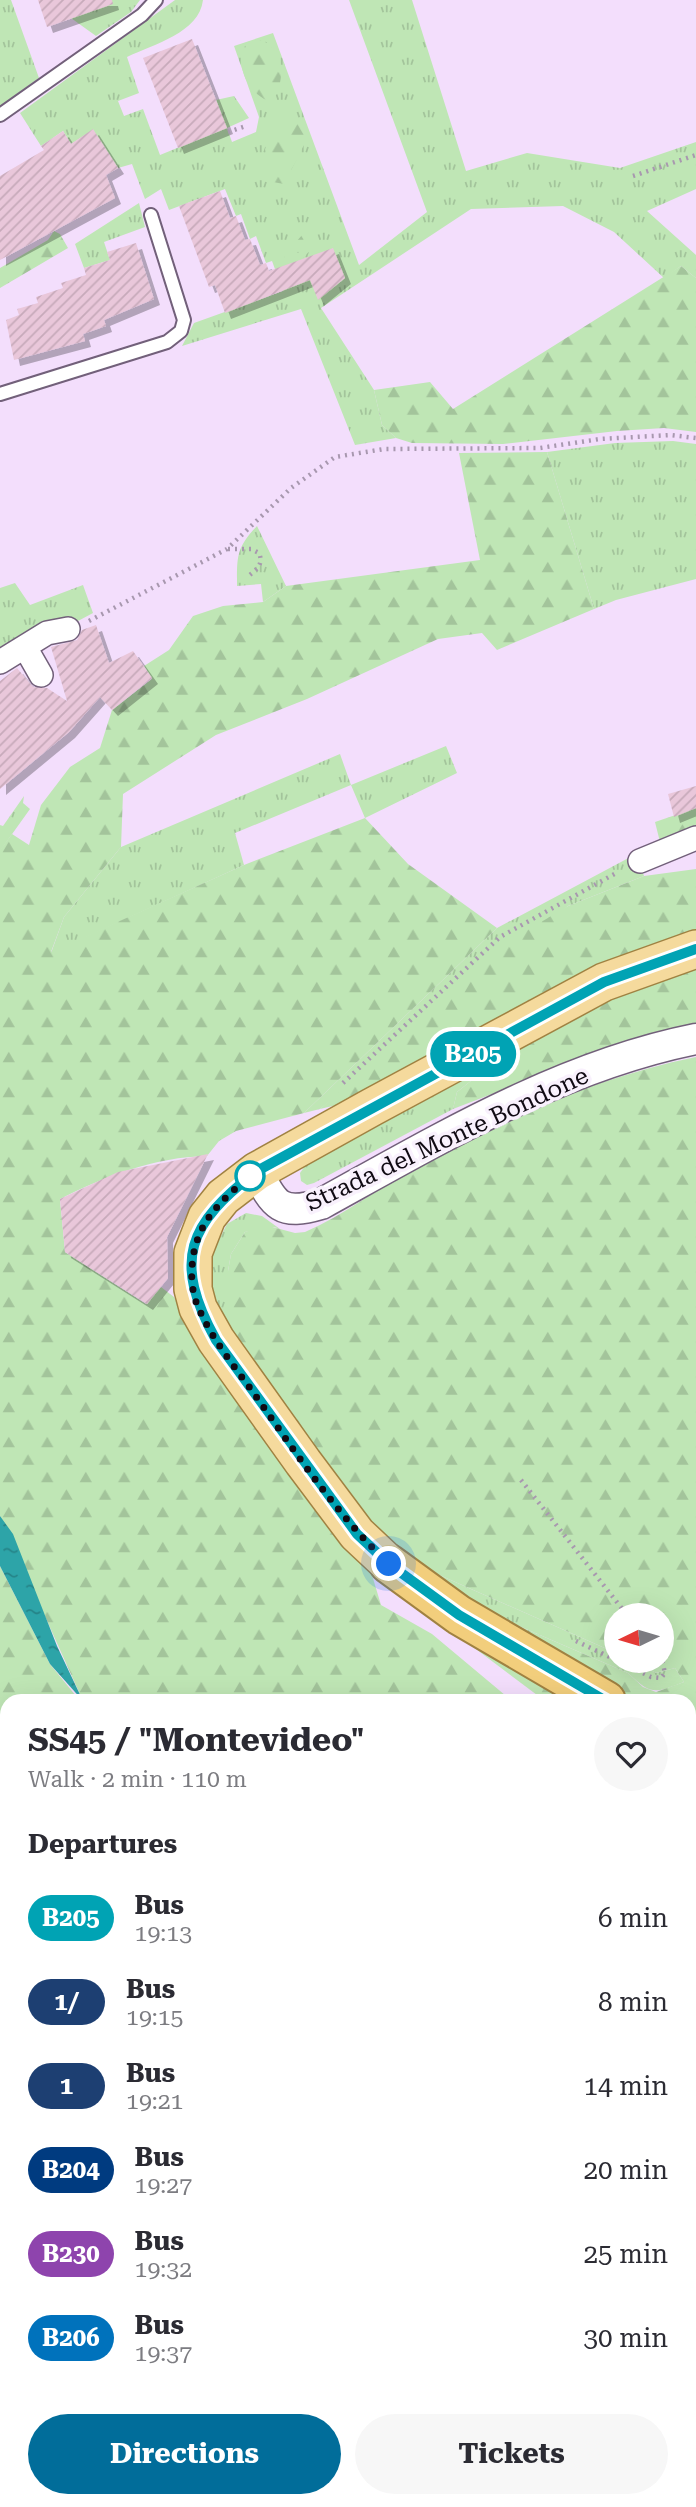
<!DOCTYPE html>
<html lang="en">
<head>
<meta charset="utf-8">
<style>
  :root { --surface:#fff; --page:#f7f7f7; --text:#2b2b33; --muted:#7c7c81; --accent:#016d9a }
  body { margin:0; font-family:"Roboto Serif",serif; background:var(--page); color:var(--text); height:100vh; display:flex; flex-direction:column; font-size:26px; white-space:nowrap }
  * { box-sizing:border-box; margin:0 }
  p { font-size:23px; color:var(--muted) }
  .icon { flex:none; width:38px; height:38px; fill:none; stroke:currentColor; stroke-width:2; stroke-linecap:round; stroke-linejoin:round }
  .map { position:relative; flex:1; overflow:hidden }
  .side { position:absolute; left:0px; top:1694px; width:696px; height:814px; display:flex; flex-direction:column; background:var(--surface); border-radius:21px 21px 0 0; box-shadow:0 7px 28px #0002 }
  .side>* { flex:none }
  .badge { padding:0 14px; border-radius:23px; font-size:24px; line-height:46px }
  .needle { width:46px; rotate:265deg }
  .buttons { position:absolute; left:604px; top:1603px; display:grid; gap:14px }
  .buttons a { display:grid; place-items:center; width:70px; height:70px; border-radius:50%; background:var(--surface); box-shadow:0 7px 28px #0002; font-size:35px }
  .you { position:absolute; width:35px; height:35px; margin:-18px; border:5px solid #fff; border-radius:50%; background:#1a73e8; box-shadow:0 0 0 10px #1a73e833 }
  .map>.badge { position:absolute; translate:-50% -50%; box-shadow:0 0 0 4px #fff }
  h2 { padding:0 28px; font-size:26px; line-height:63px }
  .round { display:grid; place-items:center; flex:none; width:74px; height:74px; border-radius:37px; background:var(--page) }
  .overview { display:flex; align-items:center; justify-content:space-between; height:119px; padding:0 28px }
  h1 { font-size:33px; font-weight:700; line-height:52px }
  .action { display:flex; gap:14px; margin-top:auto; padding:14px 28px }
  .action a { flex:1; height:80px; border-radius:42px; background:var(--accent); color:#fff; font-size:28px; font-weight:700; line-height:80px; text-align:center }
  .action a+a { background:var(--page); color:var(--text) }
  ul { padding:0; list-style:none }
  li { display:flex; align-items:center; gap:21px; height:84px; padding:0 28px }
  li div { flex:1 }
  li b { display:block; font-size:26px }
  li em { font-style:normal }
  li .badge { min-width:77px; font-weight:700; text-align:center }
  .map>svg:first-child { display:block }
  .grass { fill:url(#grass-tufts) }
  .forest { fill:url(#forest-firs) }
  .water { fill:url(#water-ripples) }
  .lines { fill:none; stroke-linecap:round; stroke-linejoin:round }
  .stream { stroke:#2da4a8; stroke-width:9 }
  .building { fill:url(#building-hatch); filter:url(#shadow) }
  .service-casing { stroke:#72607a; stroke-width:16 }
  .minor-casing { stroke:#72607a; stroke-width:26 }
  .tertiary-casing { stroke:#72607a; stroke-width:33 }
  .primary-casing { stroke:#a08242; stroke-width:40 }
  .trunk-casing { stroke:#a08242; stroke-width:42 }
  .path { stroke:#a898af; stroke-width:4.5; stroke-dasharray:2 5; stroke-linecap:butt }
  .service { stroke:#fff; stroke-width:12 }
  .minor { stroke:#fff; stroke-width:23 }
  .tertiary { stroke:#fff; stroke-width:30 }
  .primary { stroke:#f5da9d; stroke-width:37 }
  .trunk { stroke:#f2ce7c; stroke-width:38 }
  .line-casing { stroke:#fff; stroke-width:16 }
  .line { stroke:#00a3b4; stroke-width:10 }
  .walk { stroke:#100a13; stroke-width:7; stroke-dasharray:0 12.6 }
  .stop-dot { fill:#fff; stroke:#00a3b4; stroke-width:3.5 }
  .labels { text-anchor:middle; stroke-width:7; stroke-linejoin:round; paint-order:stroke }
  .street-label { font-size:24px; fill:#100a13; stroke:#f9f1fd }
</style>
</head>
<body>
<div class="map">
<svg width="696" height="2507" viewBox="0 0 696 2507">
  <defs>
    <pattern id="grass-tufts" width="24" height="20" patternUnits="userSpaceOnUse" patternTransform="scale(1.75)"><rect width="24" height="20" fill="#bfe6b5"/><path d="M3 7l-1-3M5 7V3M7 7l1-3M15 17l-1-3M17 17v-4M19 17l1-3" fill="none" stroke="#a3c49b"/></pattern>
    <pattern id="forest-firs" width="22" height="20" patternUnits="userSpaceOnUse" patternTransform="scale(1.75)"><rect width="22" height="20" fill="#bfe6b5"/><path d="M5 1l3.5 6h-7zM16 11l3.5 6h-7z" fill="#a3c49b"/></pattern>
    <pattern id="water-ripples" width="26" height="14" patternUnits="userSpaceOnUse" patternTransform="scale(1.75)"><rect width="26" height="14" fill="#2da4a8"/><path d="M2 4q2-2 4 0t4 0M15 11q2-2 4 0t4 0" fill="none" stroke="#258488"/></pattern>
    <pattern id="building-hatch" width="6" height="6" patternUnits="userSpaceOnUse" patternTransform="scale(1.75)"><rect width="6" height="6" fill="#e9c7da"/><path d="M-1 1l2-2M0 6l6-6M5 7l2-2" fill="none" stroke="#c7aaba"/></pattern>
    <filter id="shadow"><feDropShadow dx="6" dy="6" stdDeviation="0" flood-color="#0004"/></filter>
  </defs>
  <rect width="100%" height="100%" fill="#f3defc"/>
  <path class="grass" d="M 0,0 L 11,0 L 39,78 L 0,106 Z
    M 107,0 L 140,0 L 131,12 L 96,36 L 71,18 Z
    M 175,0 L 203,0 C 199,33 154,44 127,57 L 139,93 L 118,101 L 124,116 L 143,109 L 160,155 L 226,128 L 216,100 L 234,96 L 249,118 L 227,128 L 232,142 L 256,132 L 259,117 L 234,46 L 273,33 L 359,265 L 427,212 L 349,0 L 412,0 L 466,171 L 527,153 L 620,168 L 696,142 L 696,189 L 647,211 L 696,255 L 696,278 L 681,266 L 664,278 L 614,232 L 563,206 L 471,209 L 321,308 L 374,390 L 382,425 L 396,438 L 355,445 L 301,309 L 182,346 L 194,323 L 283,291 L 272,261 L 266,263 L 256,236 L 250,239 L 241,214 L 236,216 L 225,189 L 169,210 L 161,189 L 145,199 L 132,164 L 118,168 L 93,130 L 71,144 L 63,131 L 41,146 L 20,113 Z
    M 139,203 L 145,227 L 104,242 L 110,260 L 84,268 L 75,244 Z
    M 673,441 L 696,444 L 696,579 L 616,600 L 594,609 L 547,452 L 615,443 Z
    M 257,526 L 286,586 L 263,602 L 261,584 L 237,586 C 237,557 236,548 257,526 Z
    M 15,583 L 30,605 L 83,585 L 93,613 L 78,621 L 50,624 L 0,650 L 0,588 Z
    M 446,746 L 457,773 L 365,818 L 351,785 L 235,833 L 244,865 L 51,953 L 64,917 L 121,847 L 340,754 L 351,785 Z
    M 24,796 L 23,803 L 30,809 L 0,851 L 0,825 L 3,826 Z
    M 636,854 L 644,876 L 568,906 L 320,1109 L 304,1113 L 497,928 Z
    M 505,1054 L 457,1092 L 453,1109 L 314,1183 L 307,1185 L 301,1181 L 300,1173 L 305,1166 Z
    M 246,1213 L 262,1216 L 280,1229 L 274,1227 L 245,1232 L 231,1254 L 228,1271 L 249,1364 L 214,1304 L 207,1263 L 227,1224 Z
    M 410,1562 L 616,1653 L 616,1661 L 634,1661 L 656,1673 L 675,1668 L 684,1682 C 655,1693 652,1696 628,1673 L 473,1606 Z
    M 7,2464 L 7,2501 L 151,2501 L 150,2507 L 0,2507 L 0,2477 Z"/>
  <path class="forest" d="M 262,40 C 285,52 285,78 274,99 L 268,101 C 246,91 234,64 247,42 Z
    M 293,114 L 303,126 L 307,139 L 284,184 L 273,182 L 268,172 L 269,156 L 265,150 L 270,126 Z
    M 54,231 L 60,234 L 68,248 L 0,288 L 0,268 L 48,240 Z
    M 303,234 L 315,236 L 317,243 L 302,259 L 302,272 L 285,272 L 284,258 L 288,249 L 299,253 L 296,242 Z
    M 681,266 L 696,278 L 696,432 L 664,428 L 617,431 L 503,444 L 412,443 L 396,438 L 382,425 L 374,390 L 430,382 L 453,409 Z
    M 547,452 L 594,609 L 497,650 L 482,633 L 438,639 L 307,699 L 216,735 L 123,794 L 121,847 L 64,917 L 51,952 L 244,865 L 365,818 L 408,864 L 497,928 L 304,1113 L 236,1131 L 219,1141 L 207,1156 C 155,1157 106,1176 60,1199 L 65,1252 L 146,1304 L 161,1287 L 174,1297 L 202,1349 L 369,1565 L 381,1605 L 432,1634 L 512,1701 L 83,1701 L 0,1516 L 0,850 L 12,834 L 29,845 L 41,805 L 70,767 L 100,748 L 112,710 L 152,679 L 144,666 L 169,650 L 193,616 L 223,606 L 263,602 L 286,586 L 480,560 L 459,453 Z
    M 696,808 L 696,826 L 660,842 L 655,822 Z
    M 696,869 L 696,931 L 341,1104 L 320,1109 L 494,950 L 568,906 L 644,876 Z
    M 696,966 L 696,1025 L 624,1043 L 453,1109 L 457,1092 L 505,1054 L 619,992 Z
    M 696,1057 L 696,1736 L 690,1733 L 690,1701 L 632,1701 L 473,1606 L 628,1673 L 643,1687 L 656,1692 L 684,1682 L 675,1668 L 656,1673 L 634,1661 L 662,1661 L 662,1615 L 616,1615 L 616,1653 L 410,1562 L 374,1535 L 249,1364 L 228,1319 L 228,1271 L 231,1254 L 245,1232 L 265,1225 L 295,1233 L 305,1232 C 344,1215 379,1188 415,1167 C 503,1118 598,1077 696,1057 Z
    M 0,1566 L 50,1664 L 80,1701 L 7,1701 L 7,2464 L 0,2477 Z
    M 440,1622 L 573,1701 L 545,1701 Z
    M 690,1842 L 696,1853 L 696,2304 L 690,2300 Z
    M 7,2498 L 7,2501 L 89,2501 L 74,2507 L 0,2507 Z
    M 151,2501 L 661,2501 L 662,2507 L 150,2507 Z"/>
  <path class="water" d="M 0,1516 L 13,1534 L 57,1646 L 83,1701 L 50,1664 L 0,1566 Z"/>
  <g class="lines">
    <path class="stream" d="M 690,2030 L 696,2039"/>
  </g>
  <path class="building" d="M 38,0 L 112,0 L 113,4 L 47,27 Z
    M 192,39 L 227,128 L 178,148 L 143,58 Z
    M 93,129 L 118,168 L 106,175 L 115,198 L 0,260 L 0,176 L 44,150 L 41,146 L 63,131 L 71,144 Z
    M 220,191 L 230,218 L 236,216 L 245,240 L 250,239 L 260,265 L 266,263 L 269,271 L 333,248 L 345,278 L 318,300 L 310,280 L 225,313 L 215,285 L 209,287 L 179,206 Z
    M 136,243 L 154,299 L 104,320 L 106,326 L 83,334 L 85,341 L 14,360 L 6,320 L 19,315 L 17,309 L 38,303 L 36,297 L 63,288 L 61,283 L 86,275 L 84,268 L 110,260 L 107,252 Z
    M 96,625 L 109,663 L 133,651 L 152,678 L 112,710 L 100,697 L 69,732 L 0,789 L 0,681 L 17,668 L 33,687 L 47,688 L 67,701 L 51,647 L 77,640 L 82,630 Z
    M 696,786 L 696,808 L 674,817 L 668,794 Z
    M 208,1154 L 167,1237 L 168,1278 L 147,1304 L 65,1252 L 60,1199 L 118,1172 Z"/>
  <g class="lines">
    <defs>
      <path id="service" d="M 0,115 L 142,15 L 156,0
        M 0,394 L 167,342 L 181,331 L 184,320 L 151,215"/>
      <path id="minor" d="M 25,647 L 41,675
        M 0,662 L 47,633 L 68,629
        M 640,861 L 696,838"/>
      <path id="tertiary" d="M 257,1171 C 274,1206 281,1216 321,1204 C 439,1139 561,1066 696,1039"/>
      <path id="primary" d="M 389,1564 L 357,1534 L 303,1462 L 216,1340 L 198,1308 L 193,1289 L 193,1253 L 207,1217 L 223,1197 L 257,1171 L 372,1107 L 604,982 L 696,949"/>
      <path id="trunk" d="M 389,1564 L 459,1615 L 606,1701
        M 690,1749 L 696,1753"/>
    </defs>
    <use href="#service" class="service-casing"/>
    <use href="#minor" class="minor-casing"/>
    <use href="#tertiary" class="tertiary-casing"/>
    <use href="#primary" class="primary-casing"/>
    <use href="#trunk" class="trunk-casing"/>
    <path class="path" d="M 228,132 L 246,126
      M 633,176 L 696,155
      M 228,549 L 251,549 L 259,553 C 264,565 256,570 247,577
      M 89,621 L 227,549 L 291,488 L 335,457 L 384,449 L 540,448 L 600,439 L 670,435 L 696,438
      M 343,1083 L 500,937 L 618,872
      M 521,1480 L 627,1615
      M 576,1641 L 616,1660
      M 618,1661 L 651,1677 L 661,1678 L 665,1673 L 662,1660
      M 0,2494 L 7,2486
      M 145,2507 L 145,2501"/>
    <use href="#service" class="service"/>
    <use href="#minor" class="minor"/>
    <use href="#tertiary" class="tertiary"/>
    <use href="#primary" class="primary"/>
    <use href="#trunk" class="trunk"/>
  </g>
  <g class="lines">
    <defs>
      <path id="line" d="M 606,1701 L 459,1615 L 389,1564 L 357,1534 L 216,1340 C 172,1260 188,1224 257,1171 L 604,982 L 696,949"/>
    </defs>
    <use href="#line" class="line-casing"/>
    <use href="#line" class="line"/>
    <path class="walk" d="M 250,1176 L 257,1171 C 224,1197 194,1222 192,1268 C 191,1281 193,1297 199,1309 C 214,1343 239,1372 260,1402 C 300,1459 339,1517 389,1564"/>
  </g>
  <circle class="stop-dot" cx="250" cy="1176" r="14"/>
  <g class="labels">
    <g class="street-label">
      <text transform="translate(447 1139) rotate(-25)" y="8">Strada del Monte Bondone</text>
    </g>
  </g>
</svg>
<div class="buttons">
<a><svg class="needle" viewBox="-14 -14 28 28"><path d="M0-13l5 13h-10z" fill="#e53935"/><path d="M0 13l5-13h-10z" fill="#7c7c81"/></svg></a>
</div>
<div class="you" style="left:389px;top:1564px"></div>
<b class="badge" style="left:473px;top:1054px;background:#00a3b4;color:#fff">B205</b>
<section class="side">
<div class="overview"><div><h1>SS45 / &quot;Montevideo&quot;</h1><p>Walk · 2 min · 110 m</p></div><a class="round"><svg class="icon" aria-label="heart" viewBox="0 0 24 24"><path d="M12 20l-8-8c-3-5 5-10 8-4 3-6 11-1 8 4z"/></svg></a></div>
<h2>Departures</h2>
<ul>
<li><span class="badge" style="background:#00a3b4;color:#fff">B205</span><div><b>Bus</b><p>19:13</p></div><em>6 min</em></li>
<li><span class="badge" style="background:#1d3f72;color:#fff">1/</span><div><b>Bus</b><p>19:15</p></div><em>8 min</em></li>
<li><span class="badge" style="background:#1d3f72;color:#fff">1</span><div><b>Bus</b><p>19:21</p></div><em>14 min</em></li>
<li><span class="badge" style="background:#003b80;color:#fff">B204</span><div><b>Bus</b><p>19:27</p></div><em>20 min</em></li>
<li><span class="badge" style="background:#8e44ad;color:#fff">B230</span><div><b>Bus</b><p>19:32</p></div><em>25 min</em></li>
<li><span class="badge" style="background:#0072bc;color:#fff">B206</span><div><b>Bus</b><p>19:37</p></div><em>30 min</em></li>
</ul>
<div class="action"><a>Directions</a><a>Tickets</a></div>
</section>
</div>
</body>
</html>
